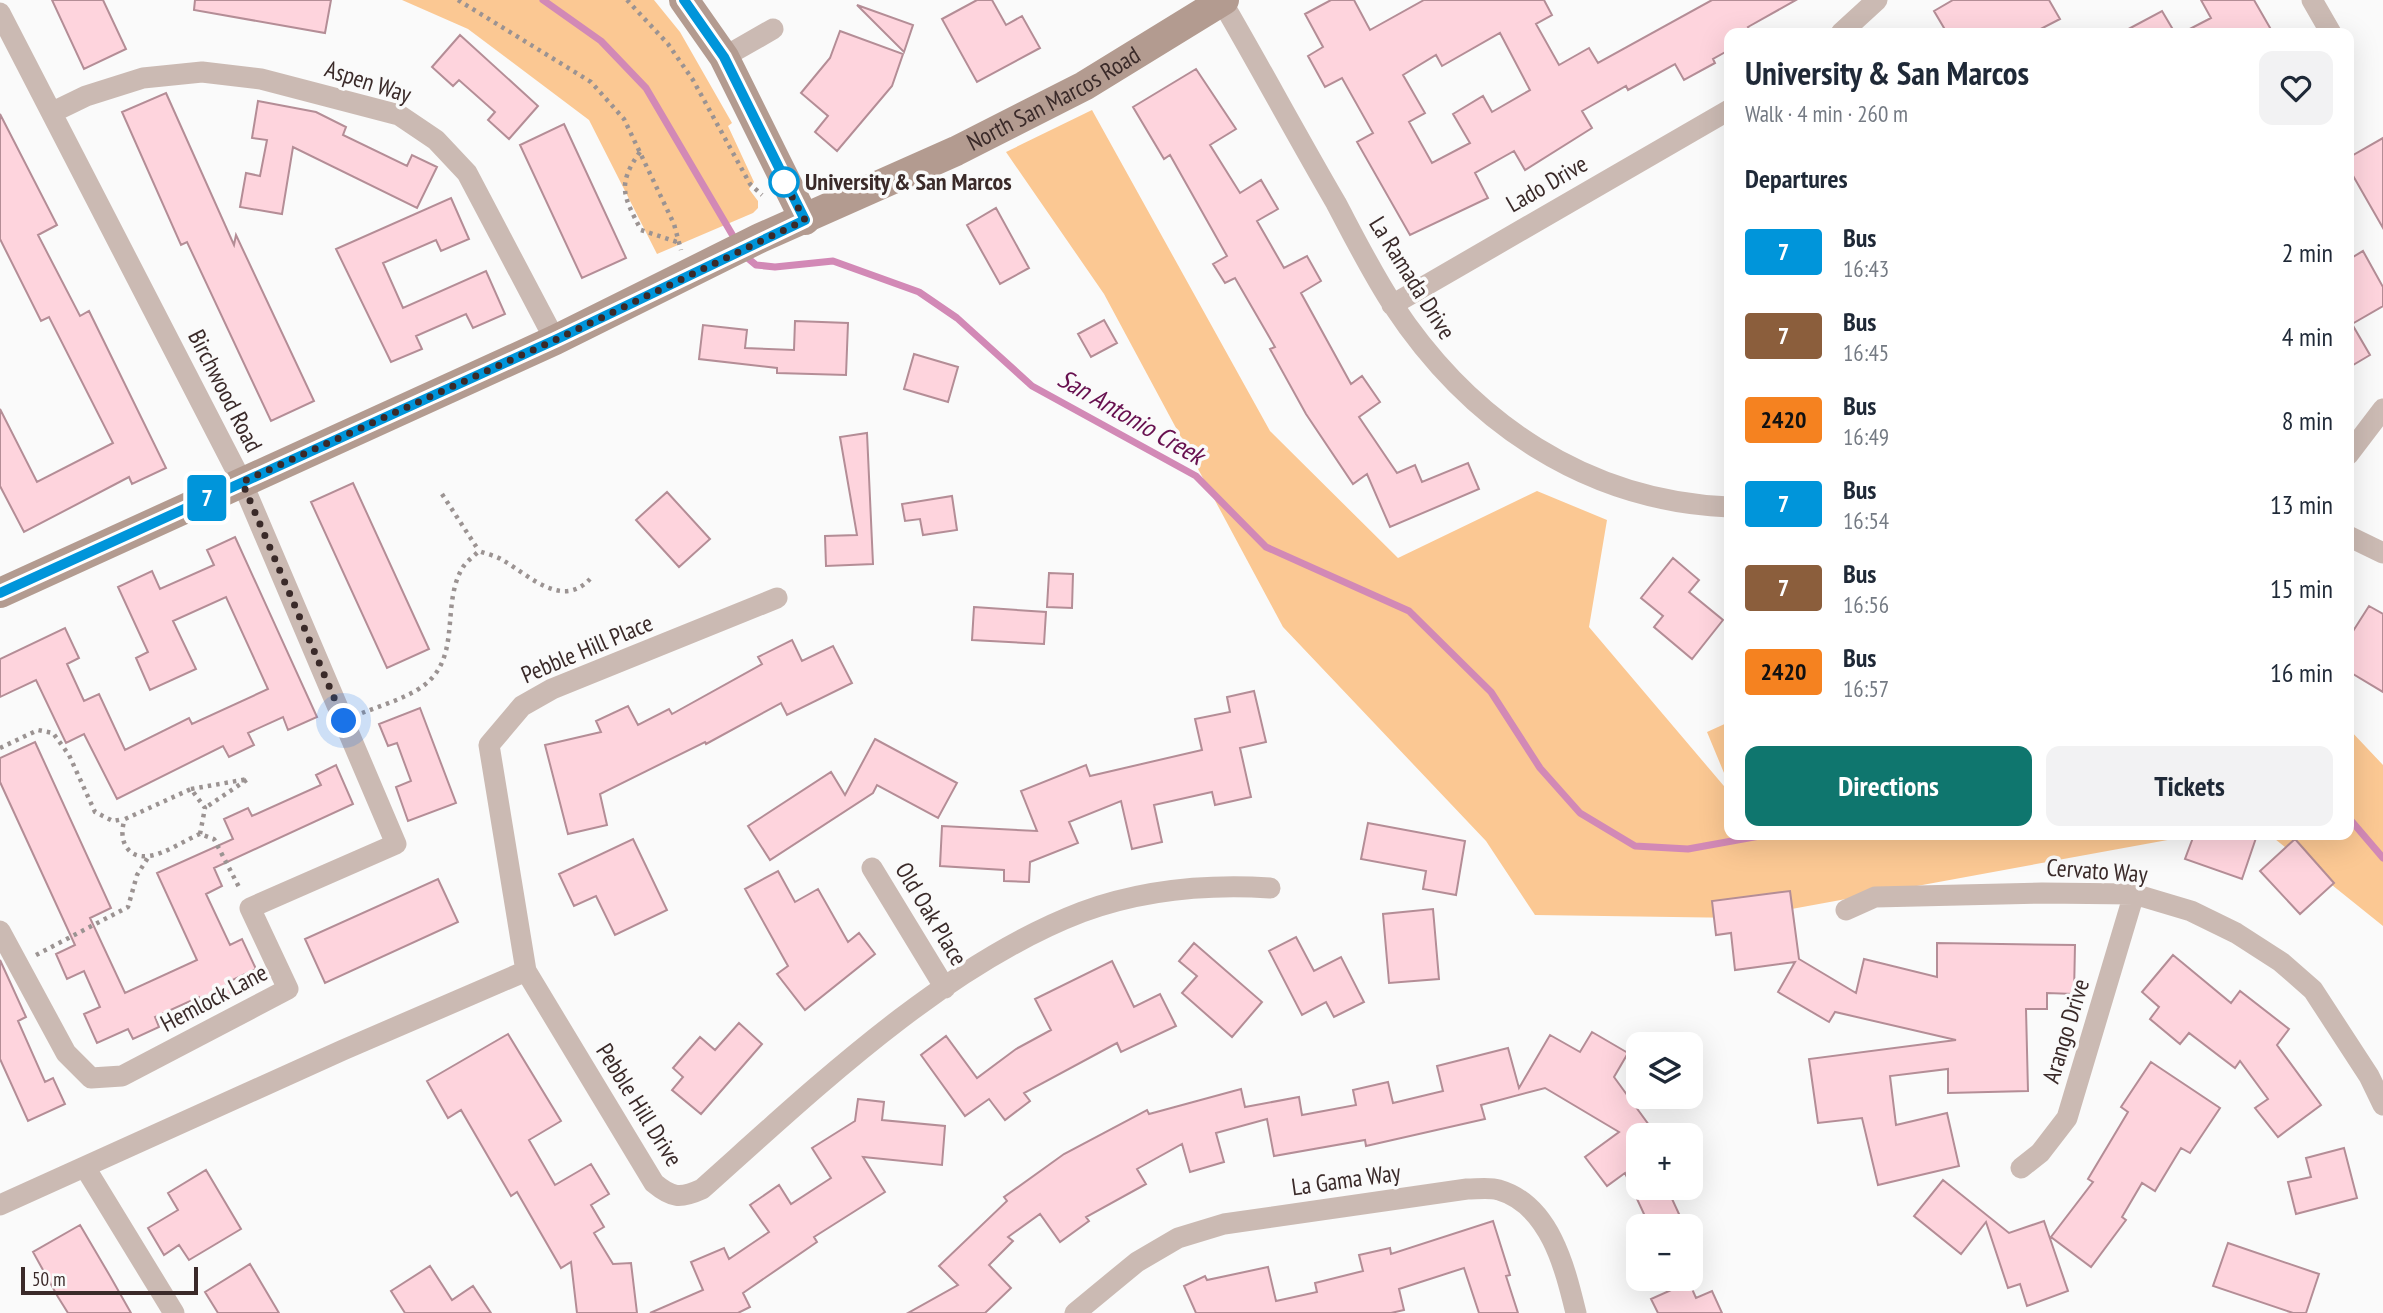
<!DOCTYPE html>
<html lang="en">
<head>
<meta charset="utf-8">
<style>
  :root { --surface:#fff; --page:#f2f2f3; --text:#1f2937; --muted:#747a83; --accent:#0f766e }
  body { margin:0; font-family:"PT Sans Narrow",sans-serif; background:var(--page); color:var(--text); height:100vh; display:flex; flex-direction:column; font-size:26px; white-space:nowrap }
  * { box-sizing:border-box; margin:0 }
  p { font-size:23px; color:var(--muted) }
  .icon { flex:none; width:38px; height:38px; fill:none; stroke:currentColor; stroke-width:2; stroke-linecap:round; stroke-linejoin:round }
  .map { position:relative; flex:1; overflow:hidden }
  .details { position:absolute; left:1724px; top:28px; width:630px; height:812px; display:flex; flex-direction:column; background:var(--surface); border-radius:14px; box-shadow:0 7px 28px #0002 }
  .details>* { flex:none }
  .badge { padding:0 14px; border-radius:5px; font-size:24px; line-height:46px }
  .fabs { position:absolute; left:1626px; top:1032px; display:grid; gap:14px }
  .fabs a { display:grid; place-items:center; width:77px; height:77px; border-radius:14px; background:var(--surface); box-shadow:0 7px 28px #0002; font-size:35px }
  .scale { position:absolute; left:21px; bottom:18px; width:177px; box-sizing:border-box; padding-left:7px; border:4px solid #3a2a29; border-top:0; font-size:19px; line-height:24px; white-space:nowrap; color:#3a2a29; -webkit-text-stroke:5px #fafafa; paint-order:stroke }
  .you { position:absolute; width:35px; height:35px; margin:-18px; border:5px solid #fff; border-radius:50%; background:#1a73e8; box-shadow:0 0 0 10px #1a73e833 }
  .map>.badge { position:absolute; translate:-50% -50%; box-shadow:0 0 0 4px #fff }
  h2 { padding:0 21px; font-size:26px; line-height:63px }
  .round { display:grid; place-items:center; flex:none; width:74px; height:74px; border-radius:14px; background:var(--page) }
  .summary { display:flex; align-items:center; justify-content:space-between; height:119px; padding:0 21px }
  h1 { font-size:33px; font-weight:700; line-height:52px }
  .action { display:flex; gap:14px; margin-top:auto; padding:14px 21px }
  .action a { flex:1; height:80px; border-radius:14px; background:var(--accent); color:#fff; font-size:28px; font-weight:700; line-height:80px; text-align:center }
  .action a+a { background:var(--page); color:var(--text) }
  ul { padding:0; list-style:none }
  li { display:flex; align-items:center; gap:21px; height:84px; padding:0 21px }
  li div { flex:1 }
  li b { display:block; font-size:26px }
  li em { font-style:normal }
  li .badge { min-width:77px; font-weight:700; text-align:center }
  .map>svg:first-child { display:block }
  .green { fill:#fbc893 }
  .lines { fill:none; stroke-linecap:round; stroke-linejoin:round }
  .stream { stroke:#d289b6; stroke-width:7 }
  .building { fill:#fed4dd; stroke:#b48d96; stroke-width:2; fill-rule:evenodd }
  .path { stroke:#9b9392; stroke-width:4.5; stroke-dasharray:3.5 5; stroke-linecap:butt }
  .street { stroke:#cbbab3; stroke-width:21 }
  .secondary { stroke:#b39b90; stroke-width:30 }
  .line-casing { stroke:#fff; stroke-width:16 }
  .line { stroke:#0095da; stroke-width:10 }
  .walk { stroke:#3a2a29; stroke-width:7; stroke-dasharray:0 12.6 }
  .stop-dot { fill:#fff; stroke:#0095da; stroke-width:3.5 }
  .labels { text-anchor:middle; stroke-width:7; stroke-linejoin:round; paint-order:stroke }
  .street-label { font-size:24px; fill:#3a2a29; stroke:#fafafa }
  .stop-label { font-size:24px; font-weight:bold; fill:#3a2a29; stroke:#fafafa; text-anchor:start }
  .water-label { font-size:26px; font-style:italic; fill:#67104f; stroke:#fafafa }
</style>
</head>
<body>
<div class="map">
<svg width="2383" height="1313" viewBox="0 0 2383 1313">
  <rect width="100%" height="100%" fill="#fafafa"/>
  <path class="green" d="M 402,0 L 654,0 L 680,32 L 732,123 L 728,126 L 754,182 L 749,189 L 758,201 L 758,208 L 753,213 L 657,254 L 589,120 L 468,29 Z
    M 1092,110 L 1270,431 L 1398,558 L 1537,491 L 1607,520 L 1589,627 L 1729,792 L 1729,835 L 2195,835 L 1742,918 L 1535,915 L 1486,841 L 1283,627 L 1104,294 L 1006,152 Z
    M 1729,722 L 1729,785 L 1707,732 Z
    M 2349,729 L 2383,765 L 2383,926 L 2270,835 L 2348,835 Z"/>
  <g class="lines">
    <path class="stream" d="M 543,0 L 601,41 L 646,88 L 736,241
      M 744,255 L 756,265 L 775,267 L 833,261 L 919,292 L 957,318 L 1032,386 L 1196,476 L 1266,547 L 1409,611 L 1491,692 L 1540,768 L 1580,813 L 1635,846 L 1688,849 L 1765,835
      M 2348,817 L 2383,858"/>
  </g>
  <path class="building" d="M 52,0 L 103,0 L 126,49 L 84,69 Z
    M 195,0 L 331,0 L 325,33 L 194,10 Z
    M 977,0 L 992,0 L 1006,25 L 1022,16 L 1040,48 L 977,82 L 942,19 Z
    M 1331,0 L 1354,0 L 1370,30 L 1424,0 L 1544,0 L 1552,15 L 1536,24 L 1559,65 L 1589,48 L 1598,63 L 1712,0 L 1796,0 L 1748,27 L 1752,33 L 1729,33 L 1729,50 L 1713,59 L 1715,63 L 1684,80 L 1675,64 L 1628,90 L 1626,86 L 1582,111 L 1592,128 L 1525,170 L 1514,151 L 1475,173 L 1488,198 L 1410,235 L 1357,142 L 1373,133 L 1342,78 L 1325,87 L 1308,56 L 1323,47 L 1305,14 ZM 1500,33 L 1530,90 L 1492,112 L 1483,96 L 1453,114 L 1470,143 L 1432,163 L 1409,122 L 1425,113 L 1403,75 L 1436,55 L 1442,66 Z
    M 1953,0 L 2049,0 L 2060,19 L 2033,33 L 1947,33 L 1934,11 Z
    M 2201,0 L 2254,0 L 2273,33 L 2182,33 L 2211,18 Z
    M 857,5 L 913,25 L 904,52 Z
    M 2162,11 L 2175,33 L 2121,33 Z
    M 840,31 L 903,54 L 892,86 L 837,151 L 815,132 L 828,116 L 801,93 L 830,58 Z
    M 460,35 L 538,106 L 509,139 L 488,120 L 495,112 L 459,80 L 453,86 L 432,67 Z
    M 1196,69 L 1236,129 L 1210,145 L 1240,193 L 1261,180 L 1278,209 L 1257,221 L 1284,268 L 1307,256 L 1321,281 L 1301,293 L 1351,384 L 1362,376 L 1380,402 L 1359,417 L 1397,473 L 1415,465 L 1422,482 L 1468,463 L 1479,489 L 1390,527 L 1367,474 L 1353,484 L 1306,414 L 1270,349 L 1275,347 L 1235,278 L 1225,283 L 1213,264 L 1227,256 L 1170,155 L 1164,159 L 1133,107 Z
    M 166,93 L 234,245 L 236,235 L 314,401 L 271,421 L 187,242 L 181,245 L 122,112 Z
    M 258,101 L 316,112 L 346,127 L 343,135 L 407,166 L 412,155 L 437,167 L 417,208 L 293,147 L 282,214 L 240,207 L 246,173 L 260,176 L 267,140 L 252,138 Z
    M 0,114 L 57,225 L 38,235 L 80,316 L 89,311 L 166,468 L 132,484 L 129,477 L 24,532 L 0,486 L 0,409 L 37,482 L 113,443 L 49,317 L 41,321 L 0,239 Z
    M 564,124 L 626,258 L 582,278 L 520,145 Z
    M 2383,138 L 2383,228 L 2348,167 L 2348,158 Z
    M 451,198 L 469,239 L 441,251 L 436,240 L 383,263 L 403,308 L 486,271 L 505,314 L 473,328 L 466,314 L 416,336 L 422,349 L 391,362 L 336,249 Z
    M 996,208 L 1029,268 L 1000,284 L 967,225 Z
    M 2363,251 L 2383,287 L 2383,306 L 2352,324 L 2370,355 L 2348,368 L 2348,260 Z
    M 1104,320 L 1117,343 L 1091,357 L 1078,334 Z
    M 795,321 L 848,323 L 846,375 L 777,373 L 777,368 L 699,359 L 703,325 L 747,330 L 745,348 L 794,350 Z
    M 914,354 L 958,367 L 948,402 L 904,389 Z
    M 867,433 L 873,564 L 826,566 L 825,536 L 857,535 L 840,437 Z
    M 353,483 L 429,649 L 387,668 L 311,502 Z
    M 667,492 L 710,539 L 679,567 L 636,520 Z
    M 952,496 L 957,530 L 923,535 L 920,519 L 905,521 L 902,504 Z
    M 235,537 L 317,717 L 288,730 L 283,717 L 248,733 L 254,745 L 229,757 L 223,746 L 117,799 L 84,734 L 66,743 L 36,680 L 0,697 L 0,659 L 65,628 L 79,658 L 67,664 L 84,701 L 99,694 L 125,750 L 189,718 L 192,724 L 268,689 L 226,597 L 173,621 L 196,669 L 150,690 L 136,658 L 148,652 L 118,587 L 152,571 L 160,589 L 214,565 L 207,550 Z
    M 1673,558 L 1699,580 L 1689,592 L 1723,620 L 1692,659 L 1654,627 L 1663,616 L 1641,598 Z
    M 1049,573 L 1073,574 L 1072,608 L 1047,607 Z
    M 2369,606 L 2383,614 L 2383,692 L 2348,671 L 2348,639 Z
    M 974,607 L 1046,612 L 1044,644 L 972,640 Z
    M 792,640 L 802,661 L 833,646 L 852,683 L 787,715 L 781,703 L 706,744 L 705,742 L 600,794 L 607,825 L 568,834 L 545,745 L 601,732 L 596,721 L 628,706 L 638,725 L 669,709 L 672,714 L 762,664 L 758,657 Z
    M 1254,691 L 1266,742 L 1240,748 L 1251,797 L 1215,805 L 1212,792 L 1154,805 L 1162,842 L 1132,849 L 1121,801 L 1069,822 L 1078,843 L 1030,862 L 1029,882 L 1004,881 L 1004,870 L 940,866 L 942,826 L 1037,831 L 1021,791 L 1086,765 L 1090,776 L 1202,750 L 1195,719 L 1230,712 L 1227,697 Z
    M 420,708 L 456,803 L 408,821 L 396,787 L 411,781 L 397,743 L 388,746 L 379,724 Z
    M 875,739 L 957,783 L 938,818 L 877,785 L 873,793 L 770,860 L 748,826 L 831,772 L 845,795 Z
    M 35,742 L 111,908 L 90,918 L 125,993 L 197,960 L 157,873 L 233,839 L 224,819 L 248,808 L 252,816 L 321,785 L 316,775 L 336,765 L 353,804 L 214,868 L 222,886 L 206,894 L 230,945 L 242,939 L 256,969 L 226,983 L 232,995 L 204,1008 L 199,997 L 155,1017 L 159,1027 L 133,1039 L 128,1029 L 97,1043 L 84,1014 L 100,1007 L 84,971 L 67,979 L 56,954 L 75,945 L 0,782 L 0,758 Z
    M 1368,823 L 1465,841 L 1456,895 L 1423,889 L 1426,871 L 1361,859 Z
    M 2194,835 L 2257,835 L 2242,879 L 2185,859 Z
    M 633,839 L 667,910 L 615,935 L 596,896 L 574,906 L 559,874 Z
    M 2295,839 L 2334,883 L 2300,914 L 2260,871 Z
    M 778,871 L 795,902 L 818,889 L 848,942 L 859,933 L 875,954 L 805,1010 L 777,974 L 788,966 L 745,889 Z
    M 438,879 L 458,922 L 325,983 L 305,939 Z
    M 1790,891 L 1799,959 L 1856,993 L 1864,959 L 1937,977 L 1937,943 L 2075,945 L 2074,994 L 2047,993 L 2047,1009 L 2026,1009 L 2028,1091 L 1948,1093 L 1948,1069 L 1890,1076 L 1896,1125 L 1947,1113 L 1959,1166 L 1878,1185 L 1862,1118 L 1818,1123 L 1809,1059 L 1956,1040 L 1835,1012 L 1829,1022 L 1778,992 L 1795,962 L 1735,970 L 1731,933 L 1716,935 L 1712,901 Z
    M 1433,909 L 1439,979 L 1389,983 L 1383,914 Z
    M 1296,937 L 1314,971 L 1341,957 L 1364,1002 L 1334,1017 L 1326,1002 L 1302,1015 L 1269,951 Z
    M 1194,943 L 1262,1002 L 1232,1037 L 1182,993 L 1197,976 L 1179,961 Z
    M 2173,955 L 2231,1003 L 2240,991 L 2289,1029 L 2277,1045 L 2321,1105 L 2278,1137 L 2255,1108 L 2268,1099 L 2240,1061 L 2235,1068 L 2189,1033 L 2180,1044 L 2150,1019 L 2159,1007 L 2142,992 Z
    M 0,960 L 26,1017 L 18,1021 L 45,1082 L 53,1078 L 65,1104 L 28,1121 L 0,1059 Z
    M 1112,961 L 1134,1007 L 1160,994 L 1176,1026 L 1121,1052 L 1117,1043 L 1024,1093 L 1030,1101 L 1005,1120 L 989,1099 L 965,1116 L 921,1055 L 946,1036 L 977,1078 L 1016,1049 L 1051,1030 L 1035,999 Z
    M 739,1023 L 762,1044 L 701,1114 L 672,1090 L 683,1077 L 673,1068 L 700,1037 L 715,1050 Z
    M 1592,1032 L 1628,1053 L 1614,1077 L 1657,1136 L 1638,1136 L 1638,1188 L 1667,1188 L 1685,1227 L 1650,1227 L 1625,1173 L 1607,1186 L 1585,1157 L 1619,1132 L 1545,1088 L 1481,1105 L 1485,1119 L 1366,1146 L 1365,1140 L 1274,1156 L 1267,1119 L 1216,1133 L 1224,1162 L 1190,1172 L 1182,1144 L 1137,1169 L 1146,1184 L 1086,1217 L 1089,1221 L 1060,1242 L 1040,1214 L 1008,1237 L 1013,1241 L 989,1265 L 1011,1288 L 985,1313 L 908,1313 L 958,1285 L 939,1266 L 1007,1201 L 1004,1197 L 1064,1154 L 1147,1110 L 1149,1114 L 1241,1089 L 1245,1107 L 1299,1097 L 1302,1115 L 1356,1105 L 1353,1090 L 1388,1082 L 1393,1103 L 1443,1091 L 1437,1066 L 1508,1048 L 1519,1088 L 1550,1035 L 1580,1052 Z
    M 508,1034 L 561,1121 L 529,1140 L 555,1185 L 591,1164 L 609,1194 L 591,1205 L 604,1227 L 594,1233 L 613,1264 L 631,1263 L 637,1313 L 577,1313 L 571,1262 L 561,1268 L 517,1192 L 511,1196 L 461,1110 L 448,1118 L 427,1081 Z
    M 2151,1062 L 2220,1108 L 2190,1153 L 2181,1148 L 2155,1191 L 2142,1183 L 2122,1217 L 2126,1220 L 2091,1267 L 2051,1237 L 2093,1182 L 2088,1179 L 2128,1112 L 2121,1107 Z
    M 858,1099 L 884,1102 L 882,1120 L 945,1126 L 942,1165 L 863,1157 L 885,1192 L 814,1237 L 817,1242 L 743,1293 L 750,1307 L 738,1313 L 650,1313 L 703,1290 L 691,1262 L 724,1248 L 729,1259 L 769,1232 L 750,1205 L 779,1185 L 791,1204 L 831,1178 L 812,1148 L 855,1121 Z
    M 2344,1148 L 2357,1198 L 2296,1214 L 2288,1182 L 2311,1177 L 2306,1158 Z
    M 206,1170 L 241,1229 L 189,1260 L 179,1245 L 164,1255 L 148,1228 L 178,1210 L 168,1193 Z
    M 1943,1180 L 2009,1233 L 2044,1221 L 2068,1291 L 2027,1306 L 2020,1284 L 2008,1288 L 1986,1222 L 1961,1254 L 1914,1216 Z
    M 1493,1221 L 1510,1275 L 1506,1276 L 1518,1313 L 1479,1313 L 1464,1268 L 1399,1289 L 1404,1310 L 1391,1313 L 1196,1313 L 1184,1286 L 1205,1276 L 1207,1280 L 1268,1267 L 1276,1301 L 1317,1292 L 1315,1283 L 1363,1271 L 1359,1255 L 1390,1248 L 1391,1254 Z
    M 80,1225 L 110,1276 L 131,1313 L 68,1313 L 58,1297 L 33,1252 Z
    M 2228,1243 L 2319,1274 L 2306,1313 L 2293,1313 L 2213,1286 Z
    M 250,1264 L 279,1313 L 218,1313 L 205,1292 Z
    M 430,1266 L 452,1300 L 473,1286 L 491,1313 L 405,1313 L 391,1291 Z
    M 1689,1282 L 1696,1298 L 1712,1291 L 1722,1313 L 1658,1313 L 1651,1299 Z"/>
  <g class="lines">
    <path class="path" d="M 458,0 L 591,82 L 624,119 L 674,224 L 681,250
      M 627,0 L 668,44 L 693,80 L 750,184 L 762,195
      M 640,152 C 616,185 624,197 641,230 L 677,242
      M 442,494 L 479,551
      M 362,713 C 380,706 400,700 417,690 C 465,662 439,606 463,567 C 467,561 474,556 479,551 C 487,554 497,556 504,561 C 530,576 562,609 590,579
      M 0,748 L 38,730 L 53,733 L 69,755 L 95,812 L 113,821 L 124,819
      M 191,789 L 248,779 L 205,808
      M 200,834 L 205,808 L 191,789 L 125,819 C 118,837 125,859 149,856 C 165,854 185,840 200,834 L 214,839 L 240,889
      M 36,955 L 128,907 L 137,875 L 149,856"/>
    <path class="street" d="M 1221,0 C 1260,67 1297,136 1336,203 C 1354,237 1372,273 1393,305 C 1470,422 1586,501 1729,507
      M 2312,0 L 2331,33
      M 0,13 L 242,482 L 396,844 L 250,908 L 288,989 L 122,1076 L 91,1078 L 66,1053 L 0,931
      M 1841,33 L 1877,0
      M 724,57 L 773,29
      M 53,112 L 86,96 L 143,78 L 202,72 L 261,79 L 399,115 L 436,140 L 467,173 L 555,340
      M 1392,305 L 1729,110
      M 2348,455 L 2383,409
      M 2348,536 L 2383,553
      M 777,598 L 552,689 L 522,706 L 489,745 L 526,971 L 654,1183 C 672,1198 680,1199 702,1189 C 812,1091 943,965 1082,912 C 1142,890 1207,884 1270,888
      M 872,868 L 945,988
      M 1846,910 L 1875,897 L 2042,893 L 2134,894 L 2191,911 L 2236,933 L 2281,962 L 2313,990 L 2369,1076 L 2383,1105
      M 2021,1168 L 2040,1153 L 2067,1118 L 2134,894
      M 86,1169 L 174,1313
      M 0,1205 L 343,1050 L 526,971
      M 1075,1313 L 1137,1262 L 1178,1238 L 1224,1224 L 1467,1189 C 1477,1189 1490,1187 1499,1190 C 1550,1205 1565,1268 1576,1313"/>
    <g class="secondary">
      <path d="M 684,0 L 724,57 L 805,220"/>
      <path id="s1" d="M 0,593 L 555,340 L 760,238 L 956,151 L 1084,86 L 1224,0"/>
    </g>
  </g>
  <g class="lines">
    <defs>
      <path id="line" d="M 0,593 L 555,340 L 805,220 L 724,57 L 684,0"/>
    </defs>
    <use href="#line" class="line-casing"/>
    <use href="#line" class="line"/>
    <path class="walk" d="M 344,721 L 242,482 L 555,340 L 805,220 L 784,182"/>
  </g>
  <circle class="stop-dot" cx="784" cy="182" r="14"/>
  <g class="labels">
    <g class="street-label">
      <text transform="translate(368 82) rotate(18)" y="8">Aspen Way</text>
      <text dy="8" stroke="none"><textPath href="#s1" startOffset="1164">North San Marcos Road</textPath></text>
      <text transform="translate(1547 184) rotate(-30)" y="8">Lado Drive</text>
      <text transform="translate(1412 278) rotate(58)" y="8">La Ramada Drive</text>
      <text transform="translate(225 391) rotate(63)" y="8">Birchwood Road</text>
      <text transform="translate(587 649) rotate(-23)" y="8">Pebble Hill Place</text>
      <text transform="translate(2097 871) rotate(4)" y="8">Cervato Way</text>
      <text transform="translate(931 914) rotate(59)" y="8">Old Oak Place</text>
      <text transform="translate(214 998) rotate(-28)" y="8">Hemlock Lane</text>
      <text transform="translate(2066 1031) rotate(-73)" y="8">Arango Drive</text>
      <text transform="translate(639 1105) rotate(58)" y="8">Pebble Hill Drive</text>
      <text transform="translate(1346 1180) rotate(-8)" y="8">La Gama Way</text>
    </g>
    <g class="stop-label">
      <text x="805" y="190">University &amp; San Marcos</text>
    </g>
    <g class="water-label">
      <text transform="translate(1131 417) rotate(30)" y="9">San Antonio Creek</text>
    </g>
  </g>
</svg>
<div class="fabs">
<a><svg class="icon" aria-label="layers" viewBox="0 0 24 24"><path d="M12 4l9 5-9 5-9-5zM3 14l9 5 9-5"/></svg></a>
<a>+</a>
<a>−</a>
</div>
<div class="scale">50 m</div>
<div class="you" style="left:344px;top:721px"></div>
<b class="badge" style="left:207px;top:498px;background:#0095da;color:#fff">7</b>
<section class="details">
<div class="summary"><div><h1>University &amp; San Marcos</h1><p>Walk · 4 min · 260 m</p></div><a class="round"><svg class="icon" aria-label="heart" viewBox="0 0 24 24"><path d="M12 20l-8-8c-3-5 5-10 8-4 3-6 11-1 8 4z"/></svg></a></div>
<h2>Departures</h2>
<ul>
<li><span class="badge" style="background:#0095da;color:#fff">7</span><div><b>Bus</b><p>16:43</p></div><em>2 min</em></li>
<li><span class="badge" style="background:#8b5e3c;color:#fff">7</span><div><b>Bus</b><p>16:45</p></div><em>4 min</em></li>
<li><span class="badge" style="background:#f58220;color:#111">2420</span><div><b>Bus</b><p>16:49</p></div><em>8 min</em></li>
<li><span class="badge" style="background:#0095da;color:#fff">7</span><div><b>Bus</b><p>16:54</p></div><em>13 min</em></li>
<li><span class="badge" style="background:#8b5e3c;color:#fff">7</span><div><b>Bus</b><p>16:56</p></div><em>15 min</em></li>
<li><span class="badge" style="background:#f58220;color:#111">2420</span><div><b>Bus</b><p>16:57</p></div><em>16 min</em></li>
</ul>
<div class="action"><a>Directions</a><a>Tickets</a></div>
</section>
</div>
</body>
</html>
